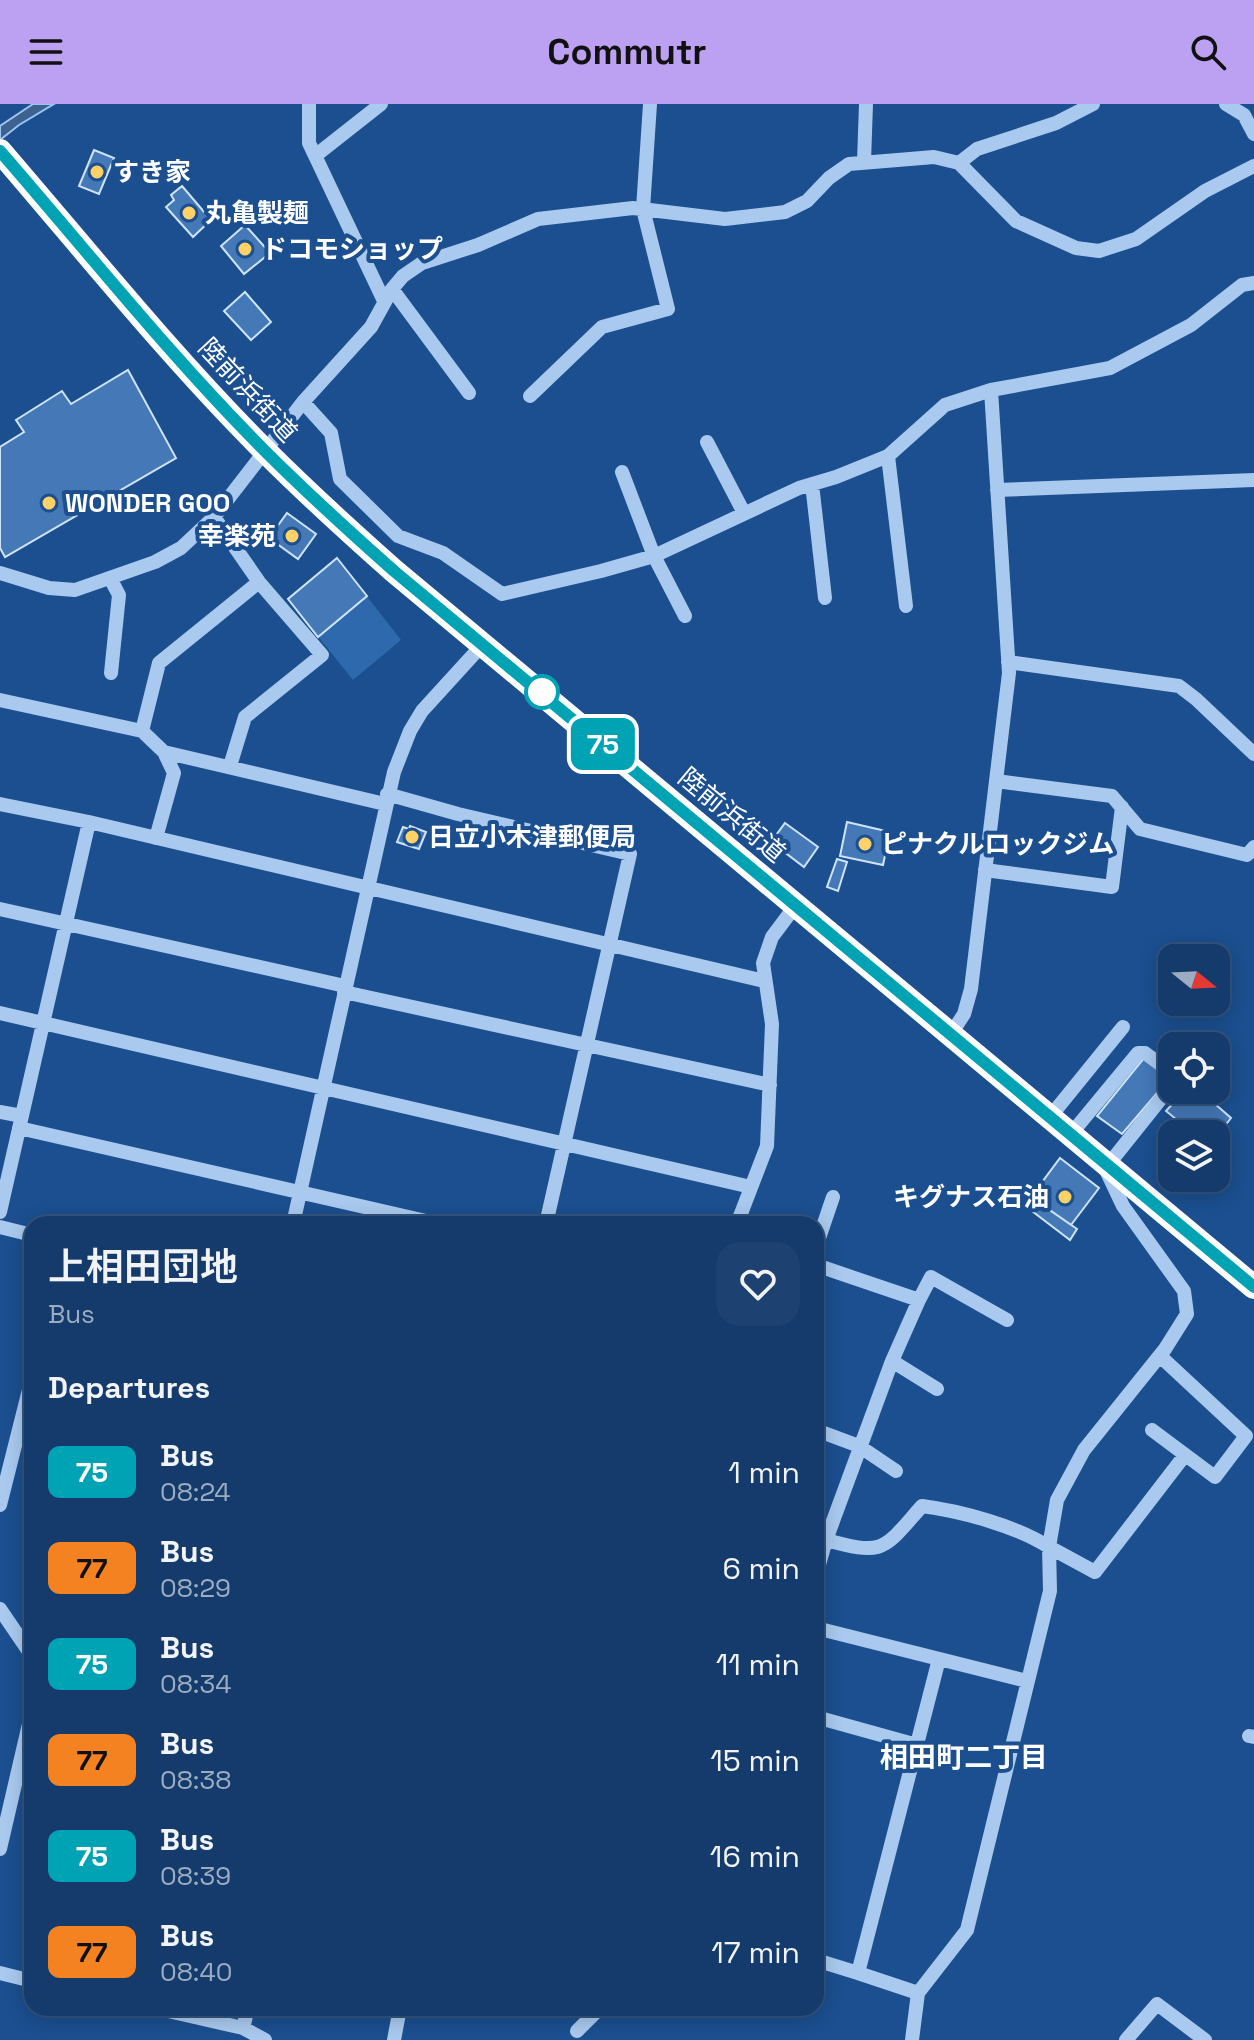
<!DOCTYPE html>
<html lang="en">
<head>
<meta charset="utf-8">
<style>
  :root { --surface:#143b6b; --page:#1d4271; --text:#f1f3f6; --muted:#9dadc1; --line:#33557e; --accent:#bca0f2 }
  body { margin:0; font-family:"Space Grotesk","Noto Sans JP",sans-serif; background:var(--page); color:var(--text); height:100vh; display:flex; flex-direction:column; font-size:30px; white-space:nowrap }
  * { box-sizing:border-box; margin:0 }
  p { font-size:26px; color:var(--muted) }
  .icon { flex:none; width:44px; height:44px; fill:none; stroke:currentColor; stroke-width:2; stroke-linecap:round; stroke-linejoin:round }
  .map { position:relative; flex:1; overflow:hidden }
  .drawer { position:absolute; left:24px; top:1112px; width:800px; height:800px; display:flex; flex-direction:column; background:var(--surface); border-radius:24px; box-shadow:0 4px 20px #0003,0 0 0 2px var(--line) }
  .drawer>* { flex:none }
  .badge { padding:0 16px; border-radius:12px; font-size:28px; line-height:52px }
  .needle { width:52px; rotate:108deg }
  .controls { position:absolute; left:1158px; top:840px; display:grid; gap:16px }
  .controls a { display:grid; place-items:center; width:72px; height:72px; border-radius:16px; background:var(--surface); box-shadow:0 4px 20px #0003,0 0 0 2px var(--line); font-size:40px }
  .map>.badge { position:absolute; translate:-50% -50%; box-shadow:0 0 0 4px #fff }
  h2 { padding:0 24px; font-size:30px; line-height:72px }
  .round { display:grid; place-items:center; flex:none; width:84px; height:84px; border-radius:24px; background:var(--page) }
  .summary { display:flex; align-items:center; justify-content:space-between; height:136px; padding:0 24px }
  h1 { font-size:38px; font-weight:600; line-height:60px }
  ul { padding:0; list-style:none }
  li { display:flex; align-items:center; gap:24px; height:96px; padding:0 24px }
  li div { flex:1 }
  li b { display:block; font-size:30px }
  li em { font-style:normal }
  li .badge { min-width:88px; font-weight:700; text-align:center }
  header { display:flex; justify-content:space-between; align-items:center; height:104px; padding:0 24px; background:var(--accent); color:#111; font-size:36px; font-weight:600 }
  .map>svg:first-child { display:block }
  .green { fill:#2e69ad }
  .water { fill:#3c6290; stroke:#9cc4f0; stroke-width:2 }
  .building { fill:#4478b7; stroke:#cfe3fa; stroke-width:2 }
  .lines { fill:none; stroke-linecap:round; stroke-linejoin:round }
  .minor { stroke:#a9c9ee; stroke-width:14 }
  .highway { stroke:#fff; stroke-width:24 }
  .line-casing { stroke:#fff; stroke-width:18 }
  .line { stroke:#00a3b4; stroke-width:12 }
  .poi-dot { fill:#ffd166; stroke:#1b4f8f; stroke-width:3 }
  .stop-dot { fill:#fff; stroke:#00a3b4; stroke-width:4 }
  .labels { text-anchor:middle; stroke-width:8; stroke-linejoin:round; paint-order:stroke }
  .poi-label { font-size:26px; font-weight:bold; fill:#fff; stroke:#1b4f8f; text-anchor:start }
  .street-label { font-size:26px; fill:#fff; stroke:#1b4f8f }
  .neighbourhood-label { font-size:28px; font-weight:bold; fill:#fff; stroke:#1b4f8f }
</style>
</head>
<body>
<header><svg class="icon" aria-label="menu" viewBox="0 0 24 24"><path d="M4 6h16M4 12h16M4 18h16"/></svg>Commutr<svg class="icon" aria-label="search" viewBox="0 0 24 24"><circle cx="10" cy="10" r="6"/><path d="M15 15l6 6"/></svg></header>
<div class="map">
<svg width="1254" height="1936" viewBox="0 0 1254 1936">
  <rect width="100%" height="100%" fill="#1b4f8f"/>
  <path class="green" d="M 337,454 L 401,536 L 353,576 L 288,495 Z"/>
  <path class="water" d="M 33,0 L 54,0 L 19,21 L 0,36 L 0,22 Z"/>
  <path class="building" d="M 94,46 L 114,54 L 99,90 L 79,82 Z
    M 182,82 L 211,116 L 193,133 L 166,103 L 174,96 L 171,91 Z
    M 245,121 L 270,149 L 244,170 L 221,142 Z
    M 245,188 L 271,218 L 251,236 L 224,207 Z
    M 128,266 L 176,354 L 5,453 L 0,444 L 0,343 L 24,328 L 16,316 L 62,287 L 71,300 Z
    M 287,409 L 316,430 L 298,455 L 269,434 Z
    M 337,454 L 367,492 L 318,533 L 288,495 Z
    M 847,718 L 890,728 L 883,761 L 840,752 Z
    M 785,719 L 818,743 L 804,763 L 771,738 Z
    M 410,722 L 426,728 L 419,745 L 397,738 L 403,723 L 409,725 Z
    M 837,755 L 847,758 L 838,787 L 827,783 Z
    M 1144,954 L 1170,974 L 1122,1030 L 1097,1012 Z
    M 1185,986 L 1199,986 L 1231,1014 L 1216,1033 L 1216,1030 L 1194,1030 L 1166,1007 Z
    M 1060,1054 L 1099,1084 L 1071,1121 L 1031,1093 Z
    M 1034,1095 L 1077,1125 L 1070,1136 L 1028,1104 Z"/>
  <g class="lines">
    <path class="minor" d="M 309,0 L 309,39 L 384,197
      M 1226,0 L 1244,11 L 1254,30
      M 315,52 L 381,0
      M 864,58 L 866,0
      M 959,59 L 977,45 L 1056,19 L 1093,0
      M 392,185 L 469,289
      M 530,292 L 602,223 L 668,205 L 643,105 L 650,0
      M 303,298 L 331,329 L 340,375 L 398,432 L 443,449 L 502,490 L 601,467 L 654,452 L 799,384 L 836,373 L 888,352 L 945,301 L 991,286 L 1110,264 L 1191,221 L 1242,181 L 1254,179
      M 707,338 L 744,409
      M 888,352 L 906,502
      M 622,368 L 654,452 L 685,512
      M 812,380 L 825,494
      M 997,386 L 1254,376
      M 214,413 L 259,478 L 322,551 L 245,613 L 230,662
      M 0,469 L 49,484 L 75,486 L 155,458 L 181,444 L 214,413 L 303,298 L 371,223 L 392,185 L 403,172 L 422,159 L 478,141 L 538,115 L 633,104 L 725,115 L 785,108 L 807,97 L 829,74 L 849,60 L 934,53 L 959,59 L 1016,117 L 1076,144 L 1099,147 L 1136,135 L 1205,87 L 1254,62
      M 110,474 L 119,491 L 111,569
      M 1008,558 L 1179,582 L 1196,595 L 1254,650
      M 0,596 L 142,627
      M 164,648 L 385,700
      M 996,677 L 1112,692 L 1140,725 L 1247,751 L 1254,743
      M 387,690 L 458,710 L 630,750 L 546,1120
      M 0,700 L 89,718 L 764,877
      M 156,734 L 174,669 L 164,648 L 142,627 L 159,559 L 259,478
      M 985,766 L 1112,783 L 1122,703
      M 0,805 L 345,882
      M 344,888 L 770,981
      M 0,909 L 751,1083
      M 951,930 L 964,910 L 971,885 L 1009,569 L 991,286
      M 0,1008 L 22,1012
      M 1050,1013 L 1123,923
      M 19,1024 L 439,1120
      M 1071,1030 L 1138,949 L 1145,949 L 1172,969
      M 1108,1061 L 1172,981
      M 1105,1064 L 1123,1102 L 1184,1187 L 1187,1210 L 1165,1245 L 1084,1346 L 1057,1396 L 1049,1443 L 1095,1468 L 1185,1351
      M 0,1108 L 89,718
      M 293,1120 L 394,668 L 410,627 L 422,607 L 484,539
      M 737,1120 L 767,1042 L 772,920 L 763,859 L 772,833 L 796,801
      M 0,1123 L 32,1131
      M 816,1143 L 833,1093
      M 816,1161 L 919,1196 L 892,1257 L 826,1436 L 816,1433
      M 919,1196 L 931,1173 L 1007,1216
      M 892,1257 L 937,1285
      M 816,1326 L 859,1342 L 896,1367
      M 1152,1326 L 1215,1373 L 1246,1332 L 1160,1252
      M 0,1401 L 32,1274
      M 816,1471 L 826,1436 C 885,1452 883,1446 922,1402 C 961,1407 1016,1422 1049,1443 L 1050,1487 L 967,1826 L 918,1889 L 858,1869
      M 0,1505 L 32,1552
      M 816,1524 L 1027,1577
      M 816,1613 L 917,1641
      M 1249,1632 L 1254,1633
      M 0,1745 L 32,1607
      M 816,1856 L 858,1869 L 939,1555
      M 0,1869 L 32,1877
      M 155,1904 L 243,1924 L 265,1936
      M 243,1924 L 248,1904
      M 577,1927 L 600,1904
      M 394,1936 L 400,1904
      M 912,1936 L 918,1889
      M 1126,1936 L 1157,1900 L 1205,1936"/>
    <path class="highway" d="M 0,47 C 87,148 171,253 265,347 C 307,389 350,428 394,467 L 1254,1183"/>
  </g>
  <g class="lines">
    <defs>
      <path id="line" d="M 0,47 C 87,147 171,253 265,347 C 307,389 350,428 394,467 L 1254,1183"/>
    </defs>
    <use href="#line" class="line-casing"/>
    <use href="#line" class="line"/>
  </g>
  <g class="poi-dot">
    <circle cx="97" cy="68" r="8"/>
    <circle cx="189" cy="109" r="8"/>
    <circle cx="245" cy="145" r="8"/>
    <circle cx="49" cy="399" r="8"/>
    <circle cx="292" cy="432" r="8"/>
    <circle cx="412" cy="733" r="8"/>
    <circle cx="865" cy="740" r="8"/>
    <circle cx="1065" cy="1093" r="8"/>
  </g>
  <circle class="stop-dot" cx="542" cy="588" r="16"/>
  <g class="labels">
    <g class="poi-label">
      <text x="113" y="77">すき家</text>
      <text x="205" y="118">丸亀製麺</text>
      <text x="261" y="154">ドコモショップ</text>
      <text x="65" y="408">WONDER GOO</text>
      <text x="276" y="441" text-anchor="end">幸楽苑</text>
      <text x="428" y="742">日立小木津郵便局</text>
      <text x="881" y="749">ピナクルロックジム</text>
      <text x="1049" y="1102" text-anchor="end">キグナス石油</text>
    </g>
    <g class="street-label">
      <text transform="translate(248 286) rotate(47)" y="9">陸前浜街道</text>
      <text transform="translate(732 711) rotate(40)" y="9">陸前浜街道</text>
    </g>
    <g class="neighbourhood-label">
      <text x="964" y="1663">相田町二丁目</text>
    </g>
  </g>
</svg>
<div class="controls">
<a><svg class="needle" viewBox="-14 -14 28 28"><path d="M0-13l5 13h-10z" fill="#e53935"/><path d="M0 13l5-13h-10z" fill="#9dadc1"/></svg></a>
<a><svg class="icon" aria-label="locate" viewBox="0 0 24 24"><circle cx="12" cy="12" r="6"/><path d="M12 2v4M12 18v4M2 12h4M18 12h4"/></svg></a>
<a><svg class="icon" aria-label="layers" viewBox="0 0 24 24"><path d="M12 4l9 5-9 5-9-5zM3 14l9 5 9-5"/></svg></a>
</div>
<b class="badge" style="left:603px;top:640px;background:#00a3b4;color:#fff">75</b>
<section class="drawer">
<div class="summary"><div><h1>上相田団地</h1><p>Bus</p></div><a class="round"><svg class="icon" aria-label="heart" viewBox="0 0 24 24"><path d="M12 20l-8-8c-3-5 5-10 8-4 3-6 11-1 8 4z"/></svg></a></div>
<h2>Departures</h2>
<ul>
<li><span class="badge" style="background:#00a3b4;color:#fff">75</span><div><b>Bus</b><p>08:24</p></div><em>1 min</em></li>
<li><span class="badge" style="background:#f58220;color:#111">77</span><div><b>Bus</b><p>08:29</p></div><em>6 min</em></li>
<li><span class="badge" style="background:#00a3b4;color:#fff">75</span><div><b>Bus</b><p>08:34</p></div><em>11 min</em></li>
<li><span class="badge" style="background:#f58220;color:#111">77</span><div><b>Bus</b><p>08:38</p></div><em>15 min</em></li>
<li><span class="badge" style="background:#00a3b4;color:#fff">75</span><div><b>Bus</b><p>08:39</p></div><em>16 min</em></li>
<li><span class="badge" style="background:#f58220;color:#111">77</span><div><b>Bus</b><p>08:40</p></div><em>17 min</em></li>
</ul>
</section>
</div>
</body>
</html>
